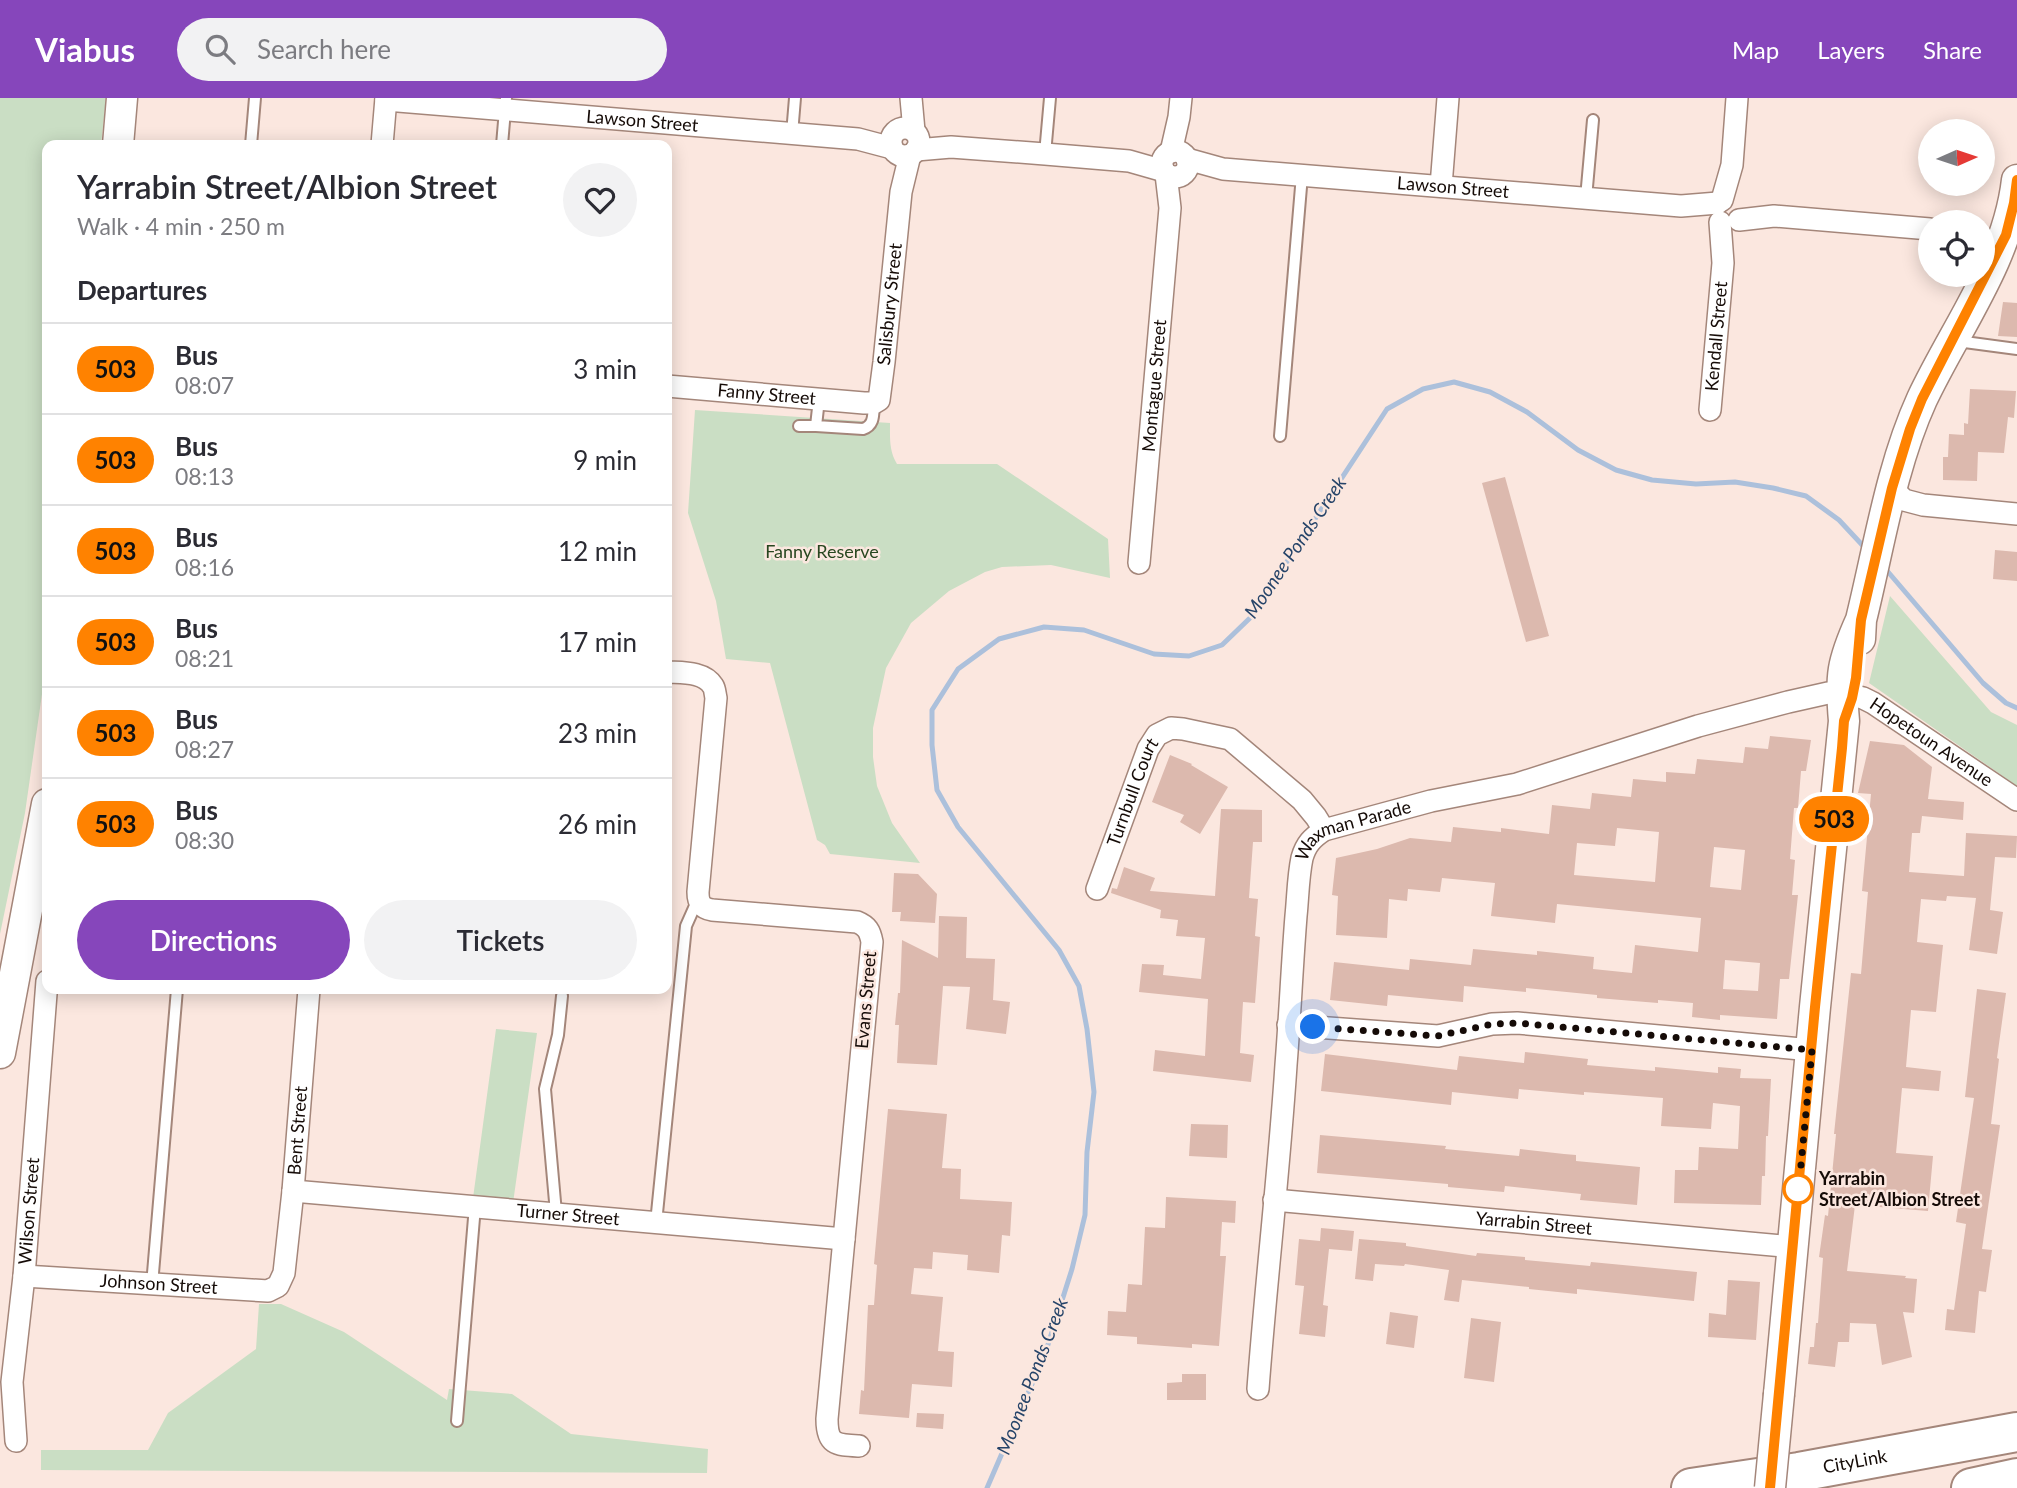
<!DOCTYPE html>
<html lang="en">
<head>
<meta charset="utf-8">
<style>
  :root { --surface:#fff; --page:#f2f2f3; --text:#2b2b33; --muted:#7c7c81; --line:#e1e1e2; --accent:#8646bb }
  body { margin:0; font-family:Lato,sans-serif; background:var(--page); color:var(--text); height:100vh; display:flex; flex-direction:column; font-size:26px; white-space:nowrap }
  * { box-sizing:border-box; margin:0 }
  p { font-size:23px; color:var(--muted) }
  .icon { flex:none; width:38px; height:38px; fill:none; stroke:currentColor; stroke-width:2; stroke-linecap:round; stroke-linejoin:round }
  .map { position:relative; flex:1; overflow:hidden }
  .side { position:absolute; left:42px; top:42px; width:630px; height:854px; display:flex; flex-direction:column; background:var(--surface); border-radius:14px; box-shadow:0 4px 18px #0003 }
  .side>* { flex:none }
  .badge { padding:0 14px; border-radius:23px; font-size:24px; line-height:46px }
  .needle { width:46px; rotate:87deg }
  .fabs { position:absolute; left:1918px; top:21px; display:grid; gap:14px }
  .fabs a { display:grid; place-items:center; width:77px; height:77px; border-radius:50%; background:var(--surface); box-shadow:0 4px 18px #0003; font-size:35px }
  .you { position:absolute; width:35px; height:35px; margin:-18px; border:5px solid #fff; border-radius:50%; background:#1a73e8; box-shadow:0 0 0 10px #1a73e833 }
  .map>.badge { position:absolute; translate:-50% -50%; box-shadow:0 0 0 4px #fff }
  h2 { padding:0 35px; font-size:26px; line-height:63px }
  .round { display:grid; place-items:center; flex:none; width:74px; height:74px; border-radius:37px; background:var(--page) }
  .overview { display:flex; align-items:center; justify-content:space-between; height:119px; padding:0 35px }
  h1 { font-size:33px; font-weight:600; line-height:52px }
  .primary-button { display:flex; gap:14px; margin-top:auto; padding:14px 35px }
  .primary-button a { flex:1; height:80px; border-radius:42px; background:var(--accent); color:#fff; font-size:28px; font-weight:600; line-height:80px; text-align:center }
  .primary-button a+a { background:var(--page); color:var(--text) }
  ul { padding:0; list-style:none }
  li { display:flex; align-items:center; gap:21px; height:91px; padding:0 35px; border-top:2px solid var(--line) }
  li div { flex:1 }
  li b { display:block; font-size:26px }
  li em { font-style:normal }
  li .badge { min-width:77px; font-weight:700; text-align:center }
  header { display:flex; align-items:center; gap:42px; box-sizing:border-box; height:98px; padding:0 35px; background:var(--accent); color:#fff }
  header strong { font-size:33px }
  nav { display:flex; gap:38px; margin-inline-start:auto; font-size:24px }
  .search { width:490px; height:63px; background:var(--page); display:flex; align-items:center; gap:18px; box-sizing:border-box; padding:0 24px; border-radius:38px; color:var(--muted); font-size:26px }
  .map>svg:first-child { display:block }
  .green { fill:#cadec4 }
  .lines { fill:none; stroke-linecap:round; stroke-linejoin:round }
  .stream { stroke:#acc0db; stroke-width:5 }
  .building { fill:#dcb9ae; fill-rule:evenodd }
  .lane-casing { stroke:#a4867a; stroke-width:14 }
  .street-casing { stroke:#a4867a; stroke-width:24 }
  .secondary-casing { stroke:#a4867a; stroke-width:33 }
  .highway-casing { stroke:#a4867a; stroke-width:42 }
  .lane { stroke:#fff; stroke-width:10 }
  .street { stroke:#fff; stroke-width:21 }
  .secondary { stroke:#fff; stroke-width:30 }
  .highway { stroke:#fff; stroke-width:38 }
  .secondary-bridge-casing { stroke:#a4867a; stroke-width:33; stroke-linecap:butt }
  .secondary-bridge { stroke:#fff; stroke-width:30 }
  .line-casing { stroke:#fff; stroke-width:16 }
  .line { stroke:#ff8200; stroke-width:10 }
  .walk { stroke:#150b07; stroke-width:7; stroke-dasharray:0 12.6 }
  .stop-dot { fill:#fff; stroke:#ff8200; stroke-width:3.5 }
  .labels { text-anchor:middle; stroke-width:5; stroke-linejoin:round; paint-order:stroke }
  .street-label { font-size:18px; fill:#150b07; stroke:#fbe7df }
  .park-label { font-size:18px; fill:#28461f; stroke:#fbe7df }
  .stop-label { font-size:18px; font-weight:bold; fill:#150b07; stroke:#fbe7df; text-anchor:start }
  .water-label { font-size:19px; font-style:italic; fill:#264469; stroke:#fbe7df }
</style>
</head>
<body>
<header>
<strong>Viabus</strong>
<div class="search"><svg class="icon" aria-label="search" viewBox="0 0 24 24"><circle cx="10" cy="10" r="6"/><path d="M15 15l6 6"/></svg>Search here</div>
<nav><a>Map</a><a>Layers</a><a>Share</a></nav>
</header>
<div class="map">
<svg width="2017" height="1390" viewBox="0 0 2017 1390">
  <rect width="100%" height="100%" fill="#fbe7df"/>
  <path class="green" d="M 0,0 L 106,0 L 101,47 L 47,47 L 47,561 L 25,715 L 0,836 Z
    M 695,312 L 890,325 C 890,340 889,353 897,366 L 997,366 L 1108,441 L 1110,480 L 1051,467 L 1002,469 L 985,474 L 949,493 L 911,525 L 886,570 L 873,630 L 873,659 L 877,688 L 892,725 L 920,765 L 830,756 L 825,747 L 817,742 L 770,565 L 726,561 L 716,503 L 688,415 Z
    M 1890,498 L 1991,614 L 2017,627 L 2017,688 L 1869,585 Z
    M 496,931 L 537,935 L 513,1105 L 473,1100 Z
    M 259,1206 L 281,1206 L 344,1234 L 447,1302 L 449,1291 L 512,1296 L 571,1336 L 708,1351 L 707,1375 L 41,1372 L 41,1352 L 148,1352 L 168,1315 L 256,1251 Z"/>
  <g class="lines">
    <path class="stream" d="M 1883,468 L 1983,585 L 2006,605 L 2017,610
      M 987,1390 L 1045,1256 L 1072,1171 L 1085,1117 L 1087,1054 L 1094,994 L 1087,931 L 1079,888 L 1059,852 L 958,729 L 937,692 L 932,647 L 932,612 L 958,571 L 999,541 L 1044,529 L 1084,532 L 1154,556 L 1189,558 L 1222,547 L 1250,520 L 1387,311 L 1423,291 L 1454,284 L 1490,294 L 1527,314 L 1578,352 L 1616,372 L 1652,382 L 1696,386 L 1735,384 L 1773,390 L 1806,398 L 1839,422 L 1866,451"/>
  </g>
  <path class="building" d="M 2003,204 L 2017,205 L 2017,239 L 1998,238 Z
    M 1970,291 L 2016,293 L 2014,320 L 2008,319 L 2004,355 L 1978,354 L 1977,383 L 1943,382 L 1943,359 L 1948,359 L 1949,336 L 1964,337 L 1964,325 L 1968,326 Z
    M 1505,379 L 1549,538 L 1526,544 L 1482,385 Z
    M 1995,452 L 2017,454 L 2017,483 L 1993,481 Z
    M 1770,638 L 1811,642 L 1806,673 L 1801,673 L 1798,710 L 1794,710 L 1790,761 L 1795,762 L 1792,797 L 1798,797 L 1789,881 L 1780,881 L 1777,921 L 1720,917 L 1720,922 L 1692,919 L 1693,905 L 1658,902 L 1658,905 L 1597,900 L 1597,897 L 1526,890 L 1526,894 L 1464,888 L 1463,904 L 1388,897 L 1387,908 L 1330,902 L 1334,864 L 1409,872 L 1410,861 L 1471,867 L 1473,851 L 1537,857 L 1537,853 L 1594,859 L 1593,871 L 1632,875 L 1635,847 L 1698,854 L 1701,820 L 1557,806 L 1555,825 L 1491,818 L 1495,785 L 1442,780 L 1440,794 L 1408,791 L 1407,803 L 1389,801 L 1387,840 L 1336,837 L 1338,798 L 1332,797 L 1336,760 L 1377,751 L 1410,740 L 1451,744 L 1453,729 L 1501,734 L 1501,730 L 1549,736 L 1552,707 L 1590,711 L 1592,695 L 1631,699 L 1633,681 L 1666,684 L 1666,674 L 1695,676 L 1697,661 L 1743,665 L 1745,649 L 1768,651 ZM 1617,730 L 1659,734 L 1655,784 L 1574,777 L 1577,745 L 1615,748 ZM 1714,749 L 1745,752 L 1741,792 L 1710,789 ZM 1725,862 L 1760,865 L 1758,893 L 1723,891 Z
    M 1870,643 L 1904,647 L 1932,669 L 1928,701 L 1964,704 L 1963,722 L 1922,718 L 1920,735 L 1912,735 L 1909,774 L 1964,778 L 1966,735 L 2017,738 L 2016,760 L 1995,759 L 1990,812 L 2003,814 L 1997,856 L 1969,852 L 1976,800 L 1947,798 L 1946,803 L 1921,801 L 1917,844 L 1943,847 L 1936,914 L 1911,912 L 1906,969 L 1941,973 L 1939,993 L 1902,990 L 1896,1055 L 1933,1058 L 1928,1113 L 1855,1107 L 1847,1173 L 1906,1178 L 1905,1180 L 1917,1181 L 1914,1215 L 1903,1214 L 1912,1259 L 1882,1267 L 1876,1226 L 1850,1225 L 1849,1244 L 1838,1244 L 1835,1269 L 1808,1266 L 1810,1249 L 1814,1249 L 1816,1225 L 1818,1225 L 1823,1160 L 1819,1159 L 1825,1117 L 1828,1118 L 1836,1036 L 1834,1036 L 1851,875 L 1861,876 L 1868,794 L 1862,793 L 1871,696 L 1858,695 Z
    M 1170,657 L 1192,666 L 1191,667 L 1228,689 L 1200,736 L 1180,724 L 1184,717 L 1152,704 Z
    M 1221,711 L 1262,712 L 1262,744 L 1253,744 L 1249,800 L 1258,801 L 1255,838 L 1260,839 L 1255,905 L 1243,904 L 1240,955 L 1254,957 L 1251,984 L 1153,973 L 1155,952 L 1205,958 L 1208,901 L 1139,894 L 1142,866 L 1164,867 L 1163,877 L 1201,881 L 1205,840 L 1176,838 L 1178,822 L 1160,820 L 1161,812 L 1111,795 L 1112,790 L 1117,791 L 1124,769 L 1155,780 L 1150,793 L 1215,798 Z
    M 894,775 L 918,776 L 937,796 L 935,825 L 900,823 L 901,814 L 892,814 Z
    M 939,818 L 967,819 L 966,860 L 995,861 L 993,902 L 1010,904 L 1006,936 L 966,931 L 970,889 L 943,888 L 937,967 L 897,965 L 899,927 L 895,927 L 898,895 L 900,895 L 902,842 L 938,860 Z
    M 1977,891 L 2006,895 L 1997,960 L 1999,961 L 1991,1026 L 2000,1027 L 1982,1151 L 1992,1152 L 1986,1194 L 1979,1193 L 1975,1235 L 1945,1232 L 1947,1211 L 1954,1212 L 1966,1126 L 1956,1124 L 1974,1000 L 1965,999 Z
    M 1525,954 L 1588,961 L 1587,967 L 1655,973 L 1655,969 L 1718,975 L 1718,969 L 1741,971 L 1740,980 L 1771,981 L 1768,1038 L 1766,1038 L 1765,1078 L 1762,1078 L 1761,1107 L 1674,1105 L 1675,1072 L 1698,1072 L 1699,1049 L 1738,1051 L 1740,1008 L 1713,1005 L 1711,1031 L 1661,1028 L 1663,1000 L 1584,994 L 1584,997 L 1519,991 L 1518,1001 L 1452,994 L 1451,1007 L 1321,993 L 1325,956 L 1457,972 L 1459,958 L 1524,965 Z
    M 888,1011 L 947,1016 L 942,1070 L 961,1071 L 960,1101 L 1012,1104 L 1010,1138 L 1002,1137 L 999,1175 L 967,1172 L 968,1157 L 933,1154 L 932,1171 L 914,1170 L 911,1196 L 943,1199 L 938,1253 L 954,1254 L 952,1289 L 912,1286 L 909,1320 L 859,1316 L 861,1292 L 864,1293 L 868,1207 L 874,1207 L 877,1167 L 874,1166 Z
    M 1191,1026 L 1228,1027 L 1227,1060 L 1189,1058 Z
    M 1320,1037 L 1446,1048 L 1445,1051 L 1519,1058 L 1520,1051 L 1564,1056 L 1576,1057 L 1576,1063 L 1640,1069 L 1637,1107 L 1580,1102 L 1581,1096 L 1505,1088 L 1504,1094 L 1448,1089 L 1448,1086 L 1317,1075 Z
    M 1166,1099 L 1236,1103 L 1235,1125 L 1222,1124 L 1220,1158 L 1226,1158 L 1219,1248 L 1192,1246 L 1192,1250 L 1137,1246 L 1137,1239 L 1107,1237 L 1108,1213 L 1126,1214 L 1128,1186 L 1142,1187 L 1145,1129 L 1165,1130 Z
    M 1321,1130 L 1354,1133 L 1352,1153 L 1329,1151 L 1323,1207 L 1328,1208 L 1325,1239 L 1299,1236 L 1304,1188 L 1295,1187 L 1299,1141 L 1320,1143 Z
    M 1359,1141 L 1406,1145 L 1406,1148 L 1476,1158 L 1477,1155 L 1525,1159 L 1525,1162 L 1590,1168 L 1591,1164 L 1697,1174 L 1694,1203 L 1577,1191 L 1577,1196 L 1529,1191 L 1529,1189 L 1462,1182 L 1459,1204 L 1444,1202 L 1449,1172 L 1405,1166 L 1404,1168 L 1375,1166 L 1373,1183 L 1355,1181 Z
    M 1728,1182 L 1760,1184 L 1756,1242 L 1708,1239 L 1709,1215 L 1726,1217 Z
    M 1390,1214 L 1418,1218 L 1414,1250 L 1386,1246 Z
    M 1471,1220 L 1501,1224 L 1494,1284 L 1464,1280 Z
    M 1182,1276 L 1206,1276 L 1206,1302 L 1167,1302 L 1167,1285 L 1182,1284 Z
    M 917,1315 L 944,1316 L 943,1331 L 916,1329 Z"/>
  <g class="lines">
    <defs>
      <path id="lane" d="M 792,36 L 795,0
        M 251,47 L 255,0
        M 502,47 L 506,0
        M 1045,56 L 1050,0
        M 1586,100 L 1593,22
        M 1957,243 L 2017,251
        M 819,301 L 816,328 L 863,331 C 875,327 873,316 874,305
        M 799,328 L 816,328
        M 1280,338 L 1302,77
        M 556,1115 L 545,991 L 558,937 L 562,898
        M 656,1125 L 686,828 L 698,801
        M 152,1187 L 177,891
        M 457,1323 L 475,1108"/>
      <g id="street">
        <path d="M 911,0 L 914,33"/>
        <path id="s1" d="M 386,2 L 858,41 L 892,50"/>
        <circle cx="905" cy="44" r="14"/>
        <path d="M 382,47 L 386,0"/>
        <path d="M 916,52 L 951,49 L 1045,56 L 1129,63 L 1164,73"/>
        <circle cx="1175" cy="66" r="13"/>
        <path d="M 1171,54 L 1179,19 L 1181,0"/>
        <path id="s2" d="M 1187,61 L 1223,71 L 1681,108 L 1718,105"/>
        <path d="M 1441,88 L 1448,0"/>
        <path d="M 1722,102 L 1732,67 L 1737,0"/>
        <path d="M 1739,122 L 1774,118 L 1930,131"/>
        <path id="s3" d="M 667,288 L 864,305 L 874,305 L 879,302 L 884,264 L 901,94 L 910,57"/>
        <path id="s4" d="M 1710,312 L 1723,165 L 1720,124"/>
        <path d="M 1892,390 L 1904,402 L 1923,407 L 2017,416"/>
        <path id="s5" d="M 1139,465 L 1170,110 L 1166,76"/>
        <path d="M 667,574 C 681,575 704,573 713,588 C 715,591 715,596 716,600 L 698,794 C 698,805 701,810 712,812 L 857,824 C 867,828 870,833 872,844 L 827,1321 C 827,1347 836,1347 859,1348"/>
        <path id="s6" d="M 1097,791 L 1148,651 L 1157,637 L 1171,630 L 1183,631 L 1230,641 L 1302,702 L 1316,719 L 1324,732"/>
        <path d="M 1288,927 L 1438,938 L 1492,926 L 1517,925 L 1812,952"/>
        <path id="s7" d="M 293,1093 L 844,1141"/>
        <path id="s8" d="M 1274,1102 L 1793,1149"/>
        <path id="s9" d="M 24,1178 L 268,1193 L 278,1188 L 284,1175 L 293,1093 L 309,891"/>
        <path id="s10" d="M 1258,1291 C 1266,1183 1279,1075 1286,967 C 1290,917 1292,868 1296,818 C 1298,799 1298,779 1302,760 C 1306,746 1312,740 1324,732 L 1431,703 L 1517,686 L 1698,628 L 1788,604 L 1828,595 L 1841,595 L 1863,600 L 1873,605 L 2017,702"/>
        <path id="s11" d="M 16,1343 L 12,1284 L 24,1178 L 47,883"/>
      </g>
      <path id="secondary" d="M 118,47 L 122,0
        M 1860,541 L 1861,522 C 1879,449 1891,369 1922,301 C 1956,229 2008,162 2017,82
        M 0,955 L 47,706
        M 1779,1296 L 1815,909 L 1844,623 C 1840,578 1842,564 1861,522"/>
      <g id="highway">
        <path id="s12" d="M 1691,1390 L 1799,1374 L 2017,1334"/>
        <path d="M 1971,1390 L 2017,1380"/>
      </g>
    </defs>
    <use href="#lane" class="lane-casing"/>
    <use href="#street" class="street-casing"/>
    <use href="#secondary" class="secondary-casing"/>
    <use href="#highway" class="highway-casing"/>
    <use href="#lane" class="lane"/>
    <use href="#street" class="street"/>
    <use href="#secondary" class="secondary"/>
    <use href="#highway" class="highway"/>
    <defs>
      <path id="secondary-bridge" d="M 1770,1390 L 1779,1296"/>
    </defs>
    <use href="#secondary-bridge" class="secondary-bridge-casing"/>
    <use href="#secondary-bridge" class="secondary-bridge"/>
  </g>
  <g class="lines">
    <defs>
      <path id="line" d="M 1770,1390 L 1815,909 L 1842,650 L 1844,623 L 1852,600 L 1856,580 L 1861,522 L 1892,390 L 1910,331 L 1922,301 L 2006,137 L 2014,105 L 2017,82"/>
    </defs>
    <use href="#line" class="line-casing"/>
    <use href="#line" class="line"/>
    <path class="walk" d="M 1313,929 L 1438,938 L 1492,926 L 1517,925 L 1812,952 L 1798,1098 L 1798,1091"/>
  </g>
  <circle class="stop-dot" cx="1798" cy="1091" r="14"/>
  <g class="labels">
    <g class="street-label">
      <text dy="6" stroke="none"><textPath href="#s1" startOffset="257">Lawson Street</textPath></text>
      <text dy="6" stroke="none"><textPath href="#s2" startOffset="268">Lawson Street</textPath></text>
      <text dy="6" stroke="none"><textPath href="#s3" startOffset="310">Salisbury Street</textPath></text>
      <text dy="6" stroke="none"><textPath href="#s4" startOffset="74">Kendall Street</textPath></text>
      <text dy="6" stroke="none"><textPath href="#s5" startOffset="178">Montague Street</textPath></text>
      <text dy="6" stroke="none"><textPath href="#s3" startOffset="100">Fanny Street</textPath></text>
      <text dy="6" stroke="none"><textPath href="#s10" startOffset="1209">Hopetoun Avenue</textPath></text>
      <text dy="6" stroke="none"><textPath href="#s6" startOffset="103">Turnbull Court</textPath></text>
      <text dy="6" stroke="none"><textPath href="#s10" startOffset="595">Waxman Parade</textPath></text>
      <text transform="translate(866 902) rotate(-85)" y="6">Evans Street</text>
      <text dy="6" stroke="none"><textPath href="#s9" startOffset="413">Bent Street</textPath></text>
      <text dy="6" stroke="none"><textPath href="#s11" startOffset="231">Wilson Street</textPath></text>
      <text dy="6" stroke="none"><textPath href="#s7" startOffset="276">Turner Street</textPath></text>
      <text dy="6" stroke="none"><textPath href="#s8" startOffset="261">Yarrabin Street</textPath></text>
      <text dy="6" stroke="none"><textPath href="#s9" startOffset="135">Johnson Street</textPath></text>
      <text dy="6" stroke="none"><textPath href="#s12" startOffset="166">CityLink</textPath></text>
    </g>
    <g class="park-label">
      <text x="822" y="460">Fanny Reserve</text>
    </g>
    <g class="stop-label">
      <text x="1819" y="1087">Yarrabin<tspan x="1819" dy="21">Street/Albion Street</tspan></text>
    </g>
    <g class="water-label">
      <text transform="translate(1295 449) rotate(-56)" y="7">Moonee Ponds Creek</text>
      <text transform="translate(1032 1278) rotate(-69)" y="7">Moonee Ponds Creek</text>
    </g>
  </g>
</svg>
<div class="fabs">
<a><svg class="needle" viewBox="-14 -14 28 28"><path d="M0-13l5 13h-10z" fill="#e53935"/><path d="M0 13l5-13h-10z" fill="#7c7c81"/></svg></a>
<a><svg class="icon" aria-label="locate" viewBox="0 0 24 24"><circle cx="12" cy="12" r="6"/><path d="M12 2v4M12 18v4M2 12h4M18 12h4"/></svg></a>
</div>
<div class="you" style="left:1313px;top:929px"></div>
<b class="badge" style="left:1834px;top:721px;background:#ff8200;color:#111">503</b>
<section class="side">
<div class="overview"><div><h1>Yarrabin Street/Albion Street</h1><p>Walk · 4 min · 250 m</p></div><a class="round"><svg class="icon" aria-label="heart" viewBox="0 0 24 24"><path d="M12 20l-8-8c-3-5 5-10 8-4 3-6 11-1 8 4z"/></svg></a></div>
<h2>Departures</h2>
<ul>
<li><span class="badge" style="background:#ff8200;color:#111">503</span><div><b>Bus</b><p>08:07</p></div><em>3 min</em></li>
<li><span class="badge" style="background:#ff8200;color:#111">503</span><div><b>Bus</b><p>08:13</p></div><em>9 min</em></li>
<li><span class="badge" style="background:#ff8200;color:#111">503</span><div><b>Bus</b><p>08:16</p></div><em>12 min</em></li>
<li><span class="badge" style="background:#ff8200;color:#111">503</span><div><b>Bus</b><p>08:21</p></div><em>17 min</em></li>
<li><span class="badge" style="background:#ff8200;color:#111">503</span><div><b>Bus</b><p>08:27</p></div><em>23 min</em></li>
<li><span class="badge" style="background:#ff8200;color:#111">503</span><div><b>Bus</b><p>08:30</p></div><em>26 min</em></li>
</ul>
<div class="primary-button"><a>Directions</a><a>Tickets</a></div>
</section>
</div>
</body>
</html>
